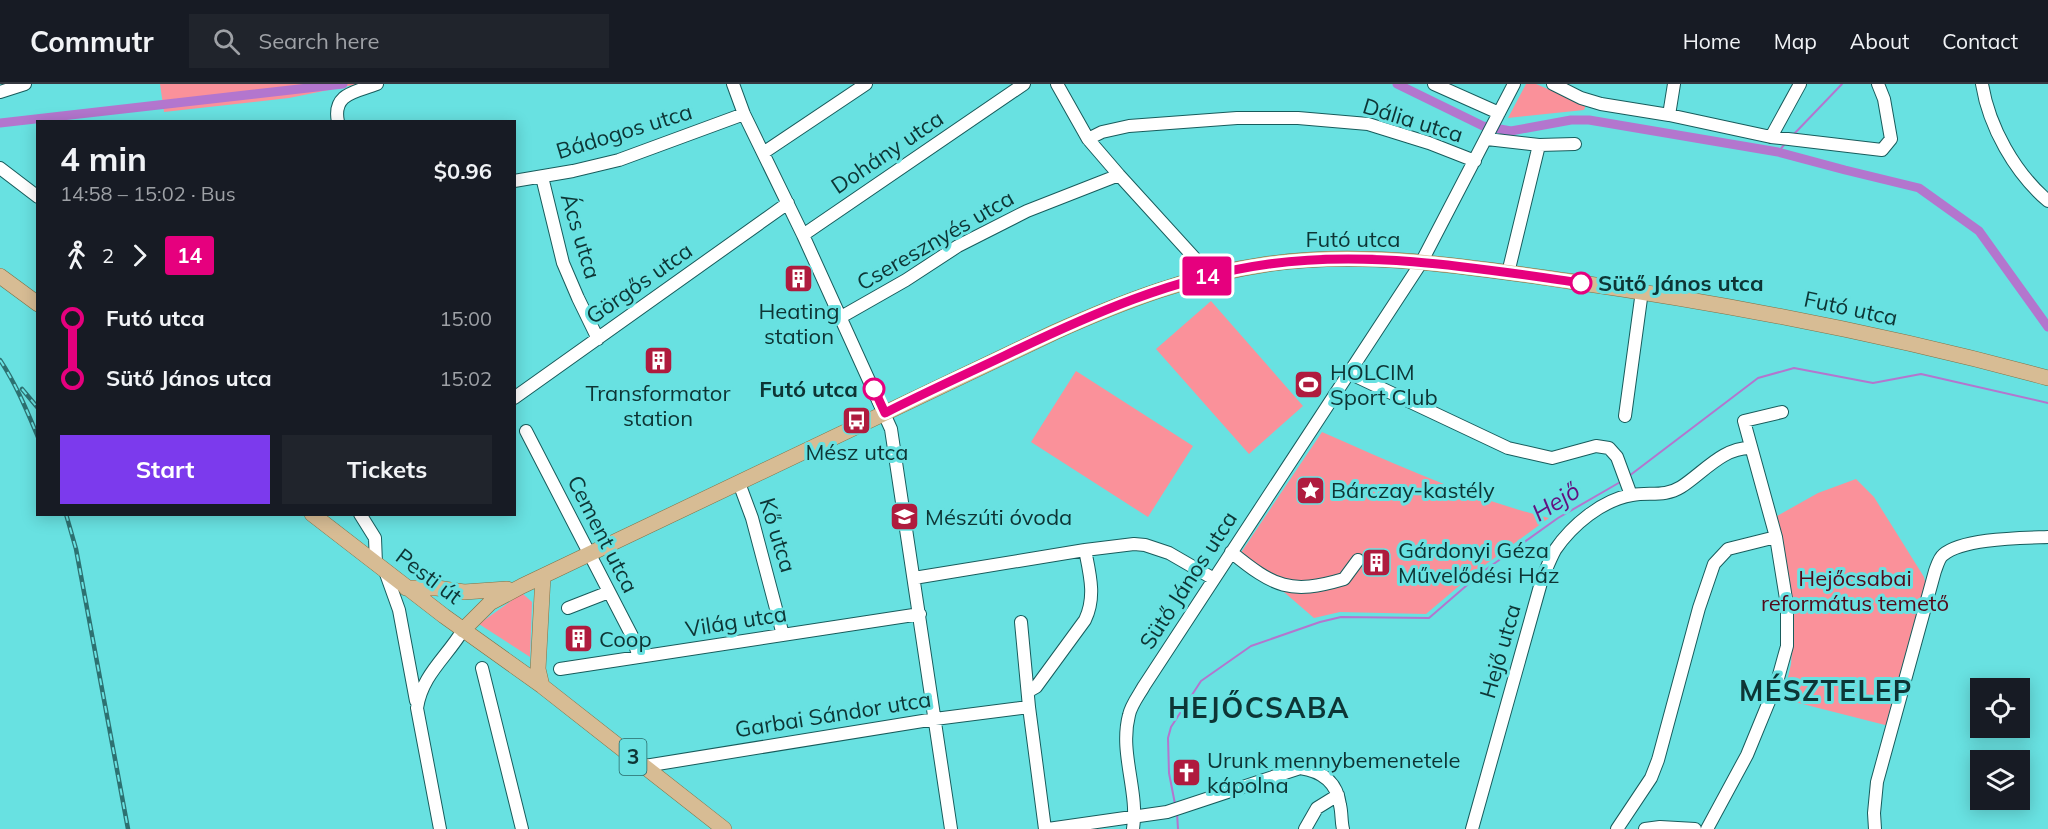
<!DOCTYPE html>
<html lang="en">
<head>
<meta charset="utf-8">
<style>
  :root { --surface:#171b24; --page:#20242c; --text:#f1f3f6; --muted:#9ea1a6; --line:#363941; --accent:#7c3aed }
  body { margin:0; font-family:Mulish,sans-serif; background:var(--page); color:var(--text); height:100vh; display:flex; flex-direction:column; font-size:22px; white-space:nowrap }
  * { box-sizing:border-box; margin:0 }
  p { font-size:20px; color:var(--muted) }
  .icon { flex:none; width:33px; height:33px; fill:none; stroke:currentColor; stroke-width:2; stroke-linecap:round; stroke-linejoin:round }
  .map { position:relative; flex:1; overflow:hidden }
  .panel { position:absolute; left:36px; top:36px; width:480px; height:396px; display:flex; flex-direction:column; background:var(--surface); border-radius:0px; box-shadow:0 3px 15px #0003 }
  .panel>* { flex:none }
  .badge { padding:0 12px; border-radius:4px; font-size:21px; line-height:39px }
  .buttons { position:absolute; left:1970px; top:594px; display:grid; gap:12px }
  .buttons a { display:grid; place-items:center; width:60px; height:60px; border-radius:0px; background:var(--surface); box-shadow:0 3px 15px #0003; font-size:30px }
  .map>.badge { position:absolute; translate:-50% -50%; box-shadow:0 0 0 3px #fff }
  .legs { display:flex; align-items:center; gap:9px; height:66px; padding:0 24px; font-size:20px }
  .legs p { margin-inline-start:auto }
  .head { display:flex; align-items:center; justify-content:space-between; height:102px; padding:0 24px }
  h1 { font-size:33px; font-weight:700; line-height:45px }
  .button { display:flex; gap:12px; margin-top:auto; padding:12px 24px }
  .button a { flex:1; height:69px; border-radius:0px; background:var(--accent); color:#fff; font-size:24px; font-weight:700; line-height:69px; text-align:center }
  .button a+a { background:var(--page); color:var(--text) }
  ul { padding:0 24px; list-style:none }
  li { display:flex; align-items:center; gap:21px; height:60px; font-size:22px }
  li i { display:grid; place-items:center; width:9px; height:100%; margin:0 8px; background:currentColor }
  li i::after { content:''; width:15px; height:15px; margin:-8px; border:4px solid; border-radius:50%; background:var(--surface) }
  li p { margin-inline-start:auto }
  li:first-child i { background:linear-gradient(#0000 50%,currentColor 0) }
  li:last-child i { background:linear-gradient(currentColor 50%,#0000 0) }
  header { display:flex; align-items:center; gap:36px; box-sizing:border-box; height:84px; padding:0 30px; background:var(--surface); border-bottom:2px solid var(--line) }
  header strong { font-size:28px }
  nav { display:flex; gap:33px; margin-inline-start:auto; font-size:21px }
  .search { width:420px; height:54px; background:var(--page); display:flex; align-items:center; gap:15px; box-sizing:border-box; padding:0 21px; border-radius:0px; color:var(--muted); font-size:22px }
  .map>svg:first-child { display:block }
  .green { fill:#fa919a }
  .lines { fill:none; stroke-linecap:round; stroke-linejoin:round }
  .stream { stroke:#b376ce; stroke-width:2 }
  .canal { stroke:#b376ce; stroke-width:9 }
  .minor-casing { stroke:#185c5c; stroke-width:14 }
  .major-casing { stroke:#7f7045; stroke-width:16 }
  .minor { stroke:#fff; stroke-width:12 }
  .major { stroke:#d7bc94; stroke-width:15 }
  .rail-casing { stroke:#2d7171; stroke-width:4.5 }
  .rail { stroke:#68e1e1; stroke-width:2; stroke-dasharray:7; stroke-linecap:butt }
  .line-1-casing { stroke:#fff; stroke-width:14 }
  .line-1 { stroke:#e6007e; stroke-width:9 }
  .stop-1-dot { fill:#fff; stroke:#e6007e; stroke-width:3 }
  .labels { text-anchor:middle; stroke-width:6; stroke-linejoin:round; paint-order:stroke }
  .shield { fill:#68e1e1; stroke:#286969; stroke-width:1.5 }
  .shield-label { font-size:21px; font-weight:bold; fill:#0d3535 }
  .street-label { font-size:22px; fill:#0d3535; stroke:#68e1e1 }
  .stop-label { font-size:22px; font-weight:bold; fill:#0d3535; stroke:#68e1e1; text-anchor:start }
  .poi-label { font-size:22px; fill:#0d3535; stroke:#68e1e1; text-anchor:start }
  .park-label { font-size:22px; fill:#520a1a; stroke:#68e1e1 }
  .water-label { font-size:24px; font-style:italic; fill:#63117f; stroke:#68e1e1 }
  .district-label { font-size:28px; font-weight:bold; letter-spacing:1.5px; fill:#0d3535; stroke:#68e1e1 }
</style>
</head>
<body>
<header>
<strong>Commutr</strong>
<div class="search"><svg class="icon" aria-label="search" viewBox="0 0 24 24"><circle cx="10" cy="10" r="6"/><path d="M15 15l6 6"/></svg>Search here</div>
<nav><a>Home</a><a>Map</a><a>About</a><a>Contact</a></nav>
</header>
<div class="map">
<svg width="2048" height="745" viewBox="0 0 2048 745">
  <rect width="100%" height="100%" fill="#68e1e1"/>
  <path class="green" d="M 160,0 L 358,0 L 289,14 L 164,28 Z
    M 1526,0 L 1536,0 L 1586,21 L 1584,26 L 1508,34 Z
    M 1211,217 L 1303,322 L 1249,370 L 1156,265 Z
    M 1076,287 L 1193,362 L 1148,433 L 1031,358 Z
    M 1322,348 C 1395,380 1471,415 1549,434 L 1478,486 L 1426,530 L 1340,528 L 1314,534 L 1240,470 Z
    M 1856,395 L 1874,413 L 1924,493 L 1926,503 L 1889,642 L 1783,615 L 1791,580 L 1794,539 L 1777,432 L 1818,409 Z
    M 522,509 L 532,518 L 530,573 L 479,540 Z"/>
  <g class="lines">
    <path class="stream" d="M 1794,50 L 1842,0
      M 1778,68 L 1784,61
      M 1629,392 L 1758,294 L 1794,284 L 1873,299 L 1921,290 L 2048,319
      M 1175,720 L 1169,689 L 1168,654 L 1171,643 L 1201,597 L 1251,562 L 1320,538 L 1341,533 L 1429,534 L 1481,489 L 1558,434 L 1622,397
      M 1177,729 L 1178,745"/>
    <path class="canal" d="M 1397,0 L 1483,42 L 1511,47 L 1571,36 L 1589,36 L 1778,68 L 1845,86 L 1919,104 L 1979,147 L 2048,243
      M 0,39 L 343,0"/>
    <defs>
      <path id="minor" d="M 733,0 L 744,30 L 803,151 L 891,345 L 951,745
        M 1057,0 L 1088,55 L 1119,91 L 1210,191
        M 1434,0 L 1499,29
        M 1553,0 L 1581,14 L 1601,20 L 1669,31 L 1771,53 L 1882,66 L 1891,55 L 1884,15 L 1878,0
        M 1982,0 C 1989,43 2015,89 2048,117
        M 0,8 L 25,0
        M 1669,31 L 1674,0
        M 338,38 C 332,9 356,8 377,0
        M 1771,53 L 1800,0
        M 1088,55 L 1102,48 L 1129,42 L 1237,34 L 1298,34 L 1368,40 L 1429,59 L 1475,77
        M 1487,55 L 1539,61 L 1575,60
        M 763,69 L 866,0
        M 0,84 L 38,113
        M 542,93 L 563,179 L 578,214 L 598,255
        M 514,97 L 573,87 L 619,76 L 744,30
        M 803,151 L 1024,0
        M 1508,189 L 1539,61
        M 841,233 L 906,196 L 958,162 L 1027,127 L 1119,91
        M 1349,289 L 1508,364 L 1552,374 L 1596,362 L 1609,364 L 1617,373 L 1631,411
        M 514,314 L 788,119
        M 1625,332 L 1642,207
        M 526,347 L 632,552 L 639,573
        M 739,399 L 752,434 L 783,551
        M 360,430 L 375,454 L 376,480
        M 1231,468 C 1274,503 1290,511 1344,495 L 1358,476
        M 385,487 L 399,526 L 416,617
        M 914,494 L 1085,466 L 1134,460 L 1145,461 L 1169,469 L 1214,495
        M 568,524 L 609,508
        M 1021,538 L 1029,623 L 1045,745
        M 482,584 L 522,745
        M 560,585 L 920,530
        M 1029,607 L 1036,603 L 1085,536 C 1096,513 1090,491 1085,466
        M 645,682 L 935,635 L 1029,623
        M 440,745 L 417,624 C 422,591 446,574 463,546
        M 1048,745 L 1167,728 L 1300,684 C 1322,687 1337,698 1340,721 C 1342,729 1341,737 1343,745
        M 1133,745 C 1139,707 1119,669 1129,631 C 1131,621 1139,611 1144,602 L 1421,179 L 1514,0
        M 1305,745 L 1317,724 L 1338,711
        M 1472,745 L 1542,495 C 1546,486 1550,475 1555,466 C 1572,441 1602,416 1632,411 C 1650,408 1665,413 1681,403 C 1703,389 1723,363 1751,364
        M 1617,745 L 1651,694 L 1658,676 L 1699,524 L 1714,480 L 1728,465 L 1776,453
        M 1645,745 L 1660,743 L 1695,745
        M 1707,745 L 1747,671 L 1777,598 L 1787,562 L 1787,521 L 1776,453 L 1744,337 L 1782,328
        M 1875,745 L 1874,729 L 1877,698 L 1935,487 C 1937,482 1939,474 1943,471 C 1962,454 2023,454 2048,453"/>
      <path id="major" d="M 0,192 L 38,220
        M 312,430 L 444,532 L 542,602 L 724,745
        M 406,504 L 437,504 L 464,508 L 507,505
        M 463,546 L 490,519 L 522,502 L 1055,248 C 1124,217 1192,191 1268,180 C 1367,166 1469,183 1568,197 C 1729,220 1890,251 2048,294
        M 542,602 L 538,585 L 543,492"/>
    </defs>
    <use href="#minor" class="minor-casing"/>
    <use href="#major" class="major-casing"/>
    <use href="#minor" class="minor"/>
    <use href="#major" class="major"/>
    <defs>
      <path id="rail" d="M 0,276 C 16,300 27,327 38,353
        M 22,305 L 38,324
        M 66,430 L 76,465 L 128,745"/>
    </defs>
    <use href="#rail" class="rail-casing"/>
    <use href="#rail" class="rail"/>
  </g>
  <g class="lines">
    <defs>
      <path id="line-1" d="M 874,305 L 885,329 C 924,309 964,291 1004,272 C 1089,231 1174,193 1269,180 C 1372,166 1478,184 1581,199"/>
    </defs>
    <use href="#line-1" class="line-1-casing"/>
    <use href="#line-1" class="line-1"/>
  </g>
  <defs>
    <symbol id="building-square" viewBox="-11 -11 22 22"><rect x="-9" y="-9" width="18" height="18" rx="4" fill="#af1b3e" stroke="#68e1e1"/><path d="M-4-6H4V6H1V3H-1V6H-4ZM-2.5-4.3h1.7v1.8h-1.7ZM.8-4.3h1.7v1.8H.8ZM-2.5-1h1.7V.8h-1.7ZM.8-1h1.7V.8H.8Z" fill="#fff"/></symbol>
    <symbol id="stadium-square" viewBox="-11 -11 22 22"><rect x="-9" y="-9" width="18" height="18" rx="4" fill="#af1b3e" stroke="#68e1e1"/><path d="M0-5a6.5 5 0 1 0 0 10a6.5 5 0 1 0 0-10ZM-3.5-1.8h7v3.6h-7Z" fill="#fff"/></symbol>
    <symbol id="bus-square" viewBox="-11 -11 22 22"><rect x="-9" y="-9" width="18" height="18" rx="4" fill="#af1b3e" stroke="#68e1e1"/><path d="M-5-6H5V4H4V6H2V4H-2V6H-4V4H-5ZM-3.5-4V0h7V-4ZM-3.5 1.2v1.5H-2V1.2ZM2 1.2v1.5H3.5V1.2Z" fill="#fff"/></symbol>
    <symbol id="sight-square" viewBox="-11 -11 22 22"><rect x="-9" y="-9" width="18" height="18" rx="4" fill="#af1b3e" stroke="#68e1e1"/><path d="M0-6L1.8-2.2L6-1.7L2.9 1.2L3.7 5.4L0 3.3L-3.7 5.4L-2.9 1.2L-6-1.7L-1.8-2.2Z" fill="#fff"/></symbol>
    <symbol id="school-square" viewBox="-11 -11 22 22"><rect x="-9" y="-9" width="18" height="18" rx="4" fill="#af1b3e" stroke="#68e1e1"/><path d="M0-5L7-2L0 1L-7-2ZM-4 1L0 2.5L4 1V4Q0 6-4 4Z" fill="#fff"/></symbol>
    <symbol id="church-square" viewBox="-11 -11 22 22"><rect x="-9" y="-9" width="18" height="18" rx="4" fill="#af1b3e" stroke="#68e1e1"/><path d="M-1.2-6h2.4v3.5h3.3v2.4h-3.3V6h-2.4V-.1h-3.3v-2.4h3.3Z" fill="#fff"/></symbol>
  </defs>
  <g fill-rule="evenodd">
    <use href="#building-square" x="782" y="178" width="33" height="33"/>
    <use href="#building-square" x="642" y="260" width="33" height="33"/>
    <use href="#stadium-square" x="1292" y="284" width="33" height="33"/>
    <use href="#bus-square" x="840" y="320" width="33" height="33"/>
    <use href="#sight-square" x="1294" y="390" width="33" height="33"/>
    <use href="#school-square" x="888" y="416" width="33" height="33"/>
    <use href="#building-square" x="1360" y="462" width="33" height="33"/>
    <use href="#building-square" x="562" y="538" width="33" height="33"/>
    <use href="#church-square" x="1170" y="672" width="33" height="33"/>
  </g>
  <g class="stop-1-dot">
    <circle cx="1581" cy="199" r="10"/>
    <circle cx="874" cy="305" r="10"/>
  </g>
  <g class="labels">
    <rect class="shield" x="619.5" y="655" width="27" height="36" rx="4.5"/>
    <g class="shield-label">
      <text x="633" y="680">3</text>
    </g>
    <g class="street-label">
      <text transform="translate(1413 36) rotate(17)" y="8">Dália utca</text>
      <text transform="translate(624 47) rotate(-17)" y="8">Bádogos utca</text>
      <text transform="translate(887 68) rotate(-34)" y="8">Dohány utca</text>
      <text transform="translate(581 152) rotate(73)" y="8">Ács utca</text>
      <text x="1353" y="163">Futó utca</text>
      <text transform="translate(935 156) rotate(-30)" y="8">Cseresznyés utca</text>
      <text transform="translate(639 199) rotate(-35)" y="8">Görgős utca</text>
      <text transform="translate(1851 224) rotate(12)" y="8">Futó utca</text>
      <text transform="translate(603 450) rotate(63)" y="8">Cement utca</text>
      <text transform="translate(778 451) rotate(73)" y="8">Kő utca</text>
      <text transform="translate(429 492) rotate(37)" y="8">Pesti út</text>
      <text transform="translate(1188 496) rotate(-57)" y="8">Sütő János utca</text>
      <text transform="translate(736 537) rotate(-9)" y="8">Világ utca</text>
      <text transform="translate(1500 567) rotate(-74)" y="8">Hejő utca</text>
      <text transform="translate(833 630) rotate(-9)" y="8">Garbai Sándor utca</text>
    </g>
    <g class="stop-label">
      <text x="1598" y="207">Sütő János utca</text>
      <text x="858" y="313" text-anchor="end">Futó utca</text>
    </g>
    <g class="poi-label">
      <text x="799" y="235" text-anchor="middle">Heating<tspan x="799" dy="25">station</tspan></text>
      <text x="1330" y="296">HOLCIM<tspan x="1330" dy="25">Sport Club</tspan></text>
      <text x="658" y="317" text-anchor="middle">Transformator<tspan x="658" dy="25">station</tspan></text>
      <text x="857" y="376" text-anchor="middle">Mész utca</text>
      <text x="1331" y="414">Bárczay-kastély</text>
      <text x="925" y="441">Mészúti óvoda</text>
      <text x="1398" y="474">Gárdonyi Géza<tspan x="1398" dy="25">Művelődési Ház</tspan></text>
      <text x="599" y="563">Coop</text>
      <text x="1207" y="684">Urunk mennybemenetele<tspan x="1207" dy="25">kápolna</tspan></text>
    </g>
    <g class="park-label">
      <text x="1855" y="502">Hejőcsabai<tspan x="1855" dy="25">református temető</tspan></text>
    </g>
    <g class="water-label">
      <text transform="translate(1556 418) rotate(-32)" y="8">Hejő</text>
    </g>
    <g class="district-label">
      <text x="1826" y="617">MÉSZTELEP</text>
      <text x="1259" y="634">HEJŐCSABA</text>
    </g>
  </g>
</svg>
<div class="buttons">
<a><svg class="icon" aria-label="locate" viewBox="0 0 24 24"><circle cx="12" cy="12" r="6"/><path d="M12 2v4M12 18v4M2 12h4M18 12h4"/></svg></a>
<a><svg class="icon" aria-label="layers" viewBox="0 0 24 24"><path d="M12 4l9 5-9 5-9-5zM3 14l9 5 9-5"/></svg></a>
</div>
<b class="badge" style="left:1207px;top:192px;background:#e6007e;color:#fff">14</b>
<section class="panel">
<div class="head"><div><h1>4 min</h1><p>14:58 – 15:02 · Bus</p></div><b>$0.96</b></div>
<div class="legs"><svg class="icon" aria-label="walk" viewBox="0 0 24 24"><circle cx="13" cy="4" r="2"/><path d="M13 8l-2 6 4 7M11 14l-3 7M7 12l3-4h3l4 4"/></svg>2<svg class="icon" aria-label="forward" viewBox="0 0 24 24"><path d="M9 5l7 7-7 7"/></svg><b class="badge" style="background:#e6007e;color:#fff">14</b></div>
<ul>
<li><i style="color:#e6007e"></i><b>Futó utca</b><p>15:00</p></li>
<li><i style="color:#e6007e"></i><b>Sütő János utca</b><p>15:02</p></li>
</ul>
<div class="button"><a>Start</a><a>Tickets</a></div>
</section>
</div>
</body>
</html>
